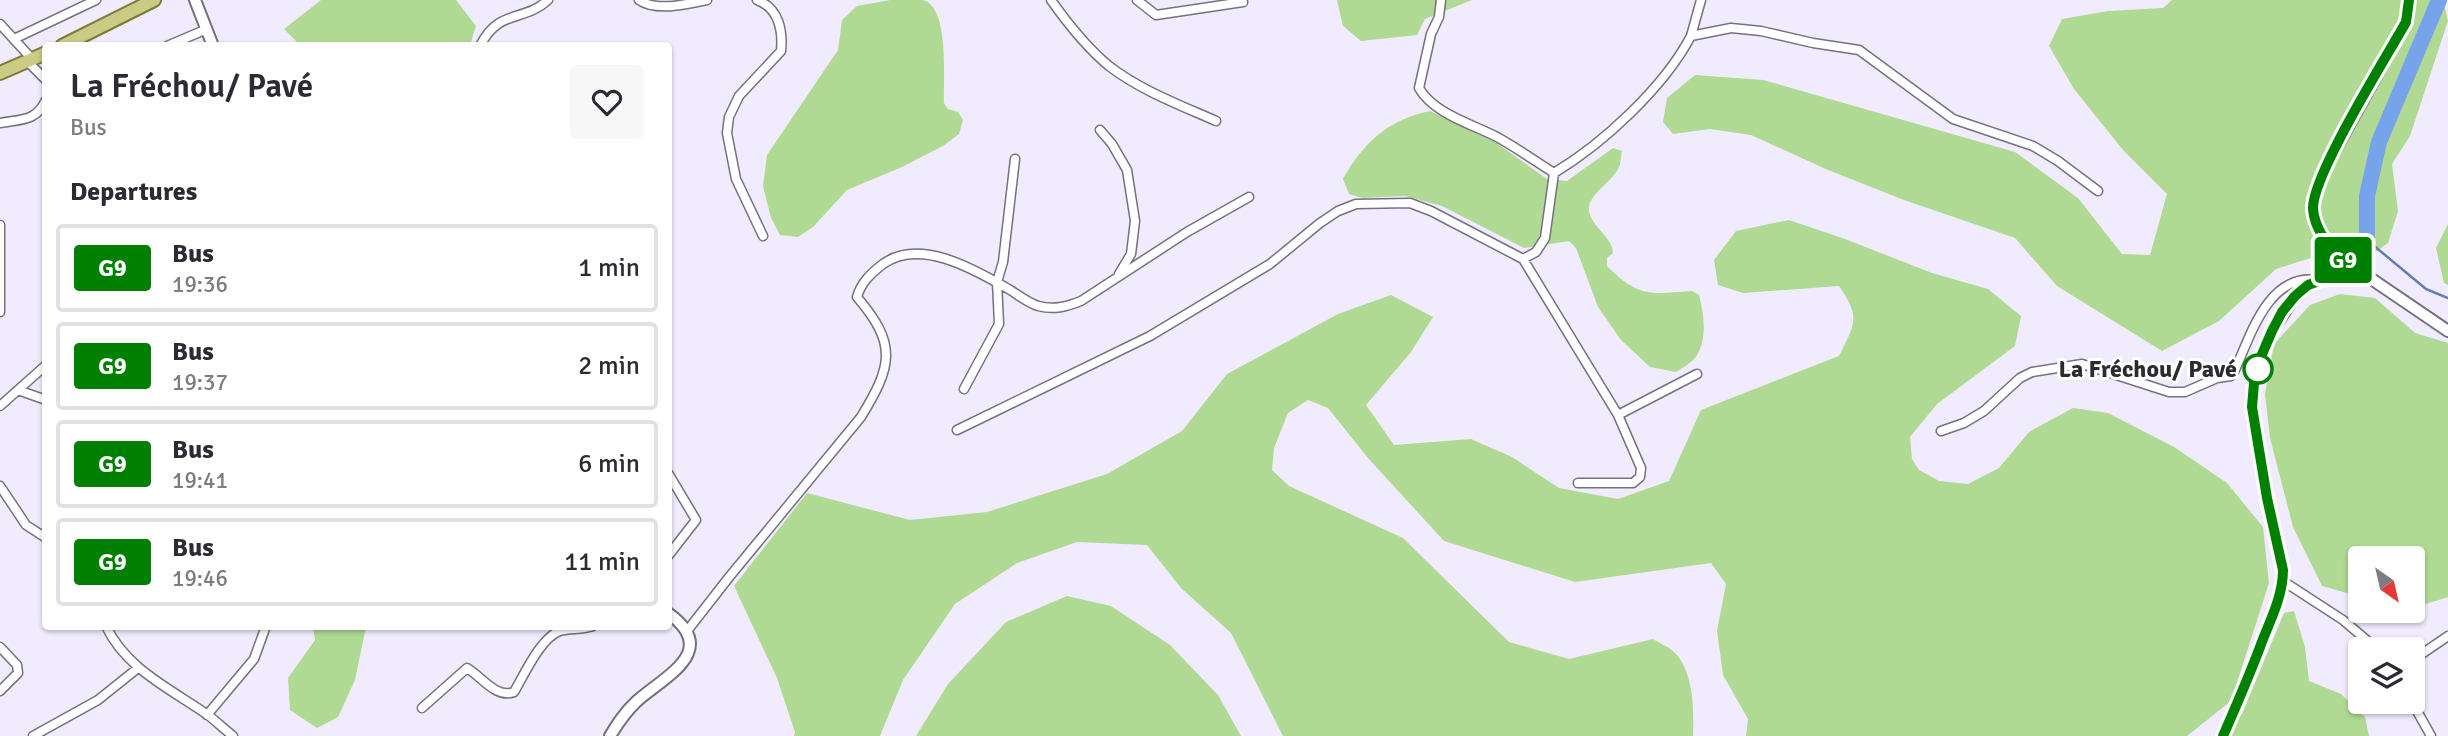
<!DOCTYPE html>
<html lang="en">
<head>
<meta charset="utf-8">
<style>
  :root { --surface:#fff; --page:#f7f7f7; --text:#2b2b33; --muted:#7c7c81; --line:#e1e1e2 }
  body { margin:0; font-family:Signika,sans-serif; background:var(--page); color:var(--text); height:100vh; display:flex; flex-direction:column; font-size:26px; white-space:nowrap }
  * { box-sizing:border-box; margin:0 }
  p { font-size:23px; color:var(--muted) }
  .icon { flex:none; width:38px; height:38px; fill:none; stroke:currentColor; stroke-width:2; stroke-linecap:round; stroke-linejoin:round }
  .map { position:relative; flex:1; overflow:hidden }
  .drawer { position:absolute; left:42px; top:42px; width:630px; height:588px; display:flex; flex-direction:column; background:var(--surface); border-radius:7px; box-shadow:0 2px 5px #0004 }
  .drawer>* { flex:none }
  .badge { padding:0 14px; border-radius:5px; font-size:24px; line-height:46px }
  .needle { width:46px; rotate:146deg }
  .fabs { position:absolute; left:2348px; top:546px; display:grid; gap:14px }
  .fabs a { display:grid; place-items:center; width:77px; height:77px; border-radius:7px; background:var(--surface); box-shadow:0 2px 5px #0004; font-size:35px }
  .map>.badge { position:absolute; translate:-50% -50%; box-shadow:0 0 0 4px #fff }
  h2 { padding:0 28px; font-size:26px; line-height:63px }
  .round { display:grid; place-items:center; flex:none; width:74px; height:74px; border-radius:7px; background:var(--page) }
  .summary { display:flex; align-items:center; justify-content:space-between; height:119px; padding:0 28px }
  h1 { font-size:33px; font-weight:600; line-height:52px }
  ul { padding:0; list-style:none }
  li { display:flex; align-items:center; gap:21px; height:88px; margin:0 14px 10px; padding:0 14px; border:4px solid var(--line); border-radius:7px }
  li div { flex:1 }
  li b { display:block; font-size:26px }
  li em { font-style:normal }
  li .badge { min-width:77px; font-weight:700; text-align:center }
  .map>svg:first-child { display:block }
  .green { fill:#b0da93 }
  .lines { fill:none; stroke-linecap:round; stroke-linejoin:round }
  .stream { stroke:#617fb3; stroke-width:2.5 }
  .river { stroke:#77a3ea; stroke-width:16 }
  .street-casing { stroke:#767081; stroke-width:11 }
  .secondary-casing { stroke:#767081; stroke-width:14 }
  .primary-casing { stroke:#7d7d35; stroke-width:16 }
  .street { stroke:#fff; stroke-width:8 }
  .secondary { stroke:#fff; stroke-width:10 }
  .primary { stroke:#cbcb86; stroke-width:12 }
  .line-casing { stroke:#fff; stroke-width:16 }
  .line { stroke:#008000; stroke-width:10 }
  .stop-dot { fill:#fff; stroke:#008000; stroke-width:3.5 }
  .labels { text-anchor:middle; stroke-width:6; stroke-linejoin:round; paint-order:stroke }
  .stop-label { font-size:24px; font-weight:bold; fill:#2d2b32; stroke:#fff; text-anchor:end }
</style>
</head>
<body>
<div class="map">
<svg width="2448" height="736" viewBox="0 0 2448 736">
  <rect width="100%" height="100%" fill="#f1ebfe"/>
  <path class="green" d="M 321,0 L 456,0 L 476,26 L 470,45 L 300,45 L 284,29 Z
    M 890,0 C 900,0 913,0 923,0 C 950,7 943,80 944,103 L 948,109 L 958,112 L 963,120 L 959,134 L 943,146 L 902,167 L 847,190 L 813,227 L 798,237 L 780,235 L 771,218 L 763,186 L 767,155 L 838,50 L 842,20 L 857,6 Z
    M 1337,0 L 1472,0 L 1425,19 L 1417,35 L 1361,41 L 1343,26 Z
    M 2172,0 L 2443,0 L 2448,21 L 2410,136 L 2392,164 L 2398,211 L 2388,243 L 2370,256 L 2314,257 L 2276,269 L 2219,321 L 2162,351 L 2057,286 L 2015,238 L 1904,200 L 1828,170 L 1751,135 L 1710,129 L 1673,134 L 1663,122 L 1667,98 L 1695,75 L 1763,80 L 2015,152 L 2078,198 L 2122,254 L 2150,255 L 2167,194 L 2123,150 L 2074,89 L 2049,46 L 2062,19 L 2108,11 L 2163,8 Z
    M 1430,111 L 1495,142 L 1547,179 L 1567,181 L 1613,148 L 1622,151 C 1621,155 1621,163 1619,167 C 1613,182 1587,194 1589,211 C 1592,228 1612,236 1613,253 L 1607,258 L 1607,266 C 1639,298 1650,294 1692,291 L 1699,295 C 1704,314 1708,340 1695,358 C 1691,363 1682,368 1676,372 L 1650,367 L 1621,340 L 1598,307 L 1576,248 L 1569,241 L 1524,248 L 1442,206 L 1405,196 L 1362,198 L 1349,194 L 1343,179 C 1363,143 1389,119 1430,111 Z
    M 1789,220 L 1845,239 L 1932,273 L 1988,289 L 2021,316 L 2015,346 L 1937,404 L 1910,437 L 1912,459 L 1919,470 L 1939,481 L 1968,484 L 1999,468 L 2029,432 L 2073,408 L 2108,413 L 2174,447 L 2227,483 L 2263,527 L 2269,583 L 2231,701 L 2187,736 L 1746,736 L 1748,719 L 1723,675 L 1717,631 L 1726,584 L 1711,563 L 1575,582 L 1444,541 L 1368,458 L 1328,408 L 1308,400 L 1288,413 L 1274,448 L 1272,470 L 1289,486 L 1403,538 L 1509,642 L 1569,659 L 1653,639 C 1659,643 1667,646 1673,651 C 1694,670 1694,710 1693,736 L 1283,736 L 1231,633 L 1181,588 L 1147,545 L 1077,542 L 1017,563 L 955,604 L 903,680 L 880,736 L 794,736 L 795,732 L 777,678 L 734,586 L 807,493 L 910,520 L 987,512 L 1107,474 L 1182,431 L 1227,374 L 1338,314 L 1391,295 L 1433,317 L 1411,352 L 1366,405 L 1394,445 L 1471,439 L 1512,457 L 1559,488 L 1618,499 L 1669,481 L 1701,410 L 1839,356 C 1855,323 1861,318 1839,286 L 1743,293 L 1718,285 L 1714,260 L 1736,231 Z
    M 2448,224 L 2448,285 L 2444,283 L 2436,248 Z
    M 2340,294 L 2375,298 L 2415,333 L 2448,343 L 2448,597 L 2413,608 L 2413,558 L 2361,558 L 2361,597 L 2322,586 L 2293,527 L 2270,438 L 2265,394 L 2274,344 L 2310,305 Z
    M 1067,596 L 1111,606 L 1170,645 L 1218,695 L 1241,736 L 916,736 L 948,684 L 1006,622 Z
    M 2294,611 L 2305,647 L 2309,681 L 2341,694 L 2365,717 L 2369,736 L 2222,736 L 2242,714 L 2284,613 Z
    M 313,627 L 366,627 L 355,680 L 338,717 L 317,728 L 290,710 L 288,678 L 315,640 Z"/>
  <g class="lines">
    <path class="stream" d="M 2367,240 L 2426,289 L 2448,298"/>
    <path class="river" d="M 2367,240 L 2367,196 L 2379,142 L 2439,0"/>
    <defs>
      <path id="street" d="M 639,0 C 656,12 688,4 707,0
        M 757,0 C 779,8 783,31 781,51 L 739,96 L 729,117 L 727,133 L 736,179 L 763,236
        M 1051,0 C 1068,24 1086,47 1109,66 C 1140,90 1180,105 1216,121
        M 1137,0 L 1156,15 L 1243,2
        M 1441,0 L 1439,17 L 1431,34 L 1419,88 C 1434,114 1472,124 1497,137 C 1517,148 1535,161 1554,173
        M 0,24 L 32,59
        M 1691,36 L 1701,0
        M 14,39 L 96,0
        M 167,46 L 207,29
        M 480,46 C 499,8 523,23 548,0
        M 27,61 L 46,80
        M 0,123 C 21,119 36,122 46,100
        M 1100,130 L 1112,144 L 1127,170 L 1135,221 L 1131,254 L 1119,274
        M 0,225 L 0,312
        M 1523,259 L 1618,415 L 1641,468 L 1640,477 L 1633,483 L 1578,483
        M 964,389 L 999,324 L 997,282 L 1003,262 L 1015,159
        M 18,390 L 46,400
        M 0,406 L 46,365
        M 1618,415 L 1697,374
        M 957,430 L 1150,336 L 1270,264 L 1320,223 L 1338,211 L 1356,204 L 1410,203 L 1431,211 L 1523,259 L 1536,252 L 1545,238 L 1554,173 C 1604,143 1664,87 1691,36 L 1731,28 L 1761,31 L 1813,43 L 1859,50 L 1953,119 L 2033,146 L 2058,161 L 2098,191
        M 1941,431 L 1964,423 L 1984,411 L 2020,378 L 2032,372 L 2082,364 L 2169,392 L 2185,392 L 2217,378 L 2231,376 L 2234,372 C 2250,338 2267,274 2316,280
        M 668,473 L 696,520 L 668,556
        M 0,486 L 26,525 L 46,538
        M 2283,581 L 2343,620 L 2377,649
        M 106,626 C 126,669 171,689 208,715 C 217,722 224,729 233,736
        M 687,631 L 730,576 L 861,417 C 892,366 898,345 857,297 C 861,283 870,274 883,264 C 919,238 972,268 1005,287 C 1016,293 1026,302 1038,306 C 1054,310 1066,307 1081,301 L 1187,232 L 1249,197
        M 0,647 L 17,665 L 18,673 L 0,691
        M 2413,660 L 2448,636
        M 2412,702 L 2431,736
        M 422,708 L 467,668 C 481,676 496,699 514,692 C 524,675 541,637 560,631 C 570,628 582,630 593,626
        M 207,715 L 254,659 L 266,626
        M 33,736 L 98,700 L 138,668"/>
      <path id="secondary" d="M 195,0 L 213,46
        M 2409,0 L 2406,22 L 2329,161 L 2315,193 L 2313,207 L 2315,221 L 2322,234 L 2342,259 L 2448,331
        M 610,736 C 618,723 625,712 637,701 C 665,676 721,651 668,613
        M 2223,736 C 2238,702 2252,668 2265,634 C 2273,613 2283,593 2283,571 L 2267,498 L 2252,407 L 2254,383 L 2260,359 L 2272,331 L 2295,296 L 2308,285 L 2353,269"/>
      <path id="primary" d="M 62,46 L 154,0
        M 0,73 L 46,53"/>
    </defs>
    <use href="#street" class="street-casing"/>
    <use href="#secondary" class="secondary-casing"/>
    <use href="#primary" class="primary-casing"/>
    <use href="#street" class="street"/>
    <use href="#secondary" class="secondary"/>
    <use href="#primary" class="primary"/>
  </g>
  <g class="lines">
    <defs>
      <path id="line" d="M 2223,736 C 2237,704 2251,672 2263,639 C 2272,617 2283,594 2283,570 L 2267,498 L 2252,407 L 2254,383 L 2260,359 L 2272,331 L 2282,312 L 2295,296 L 2308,285 L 2353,269 C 2335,254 2314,233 2313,208 C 2313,174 2386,58 2406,22 L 2409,0"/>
    </defs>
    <use href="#line" class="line-casing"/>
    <use href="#line" class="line"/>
  </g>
  <circle class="stop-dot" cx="2258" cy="369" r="14"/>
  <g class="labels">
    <g class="stop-label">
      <text x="2237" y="377">La Fréchou/ Pavé</text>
    </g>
  </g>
</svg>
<div class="fabs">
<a><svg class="needle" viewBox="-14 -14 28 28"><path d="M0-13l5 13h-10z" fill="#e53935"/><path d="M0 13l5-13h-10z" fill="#7c7c81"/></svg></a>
<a><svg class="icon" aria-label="layers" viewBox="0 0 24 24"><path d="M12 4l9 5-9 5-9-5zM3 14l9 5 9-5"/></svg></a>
</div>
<b class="badge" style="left:2343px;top:260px;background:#008000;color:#fff">G9</b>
<section class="drawer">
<div class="summary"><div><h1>La Fréchou/ Pavé</h1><p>Bus</p></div><a class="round"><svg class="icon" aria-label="heart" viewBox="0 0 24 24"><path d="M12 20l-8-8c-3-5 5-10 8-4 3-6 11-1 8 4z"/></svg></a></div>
<h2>Departures</h2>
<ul>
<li><span class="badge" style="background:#008000;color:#fff">G9</span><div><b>Bus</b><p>19:36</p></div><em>1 min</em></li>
<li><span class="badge" style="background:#008000;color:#fff">G9</span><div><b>Bus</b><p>19:37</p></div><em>2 min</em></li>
<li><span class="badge" style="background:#008000;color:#fff">G9</span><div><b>Bus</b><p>19:41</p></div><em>6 min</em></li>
<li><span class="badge" style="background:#008000;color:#fff">G9</span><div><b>Bus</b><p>19:46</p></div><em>11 min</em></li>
</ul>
</section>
</div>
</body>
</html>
